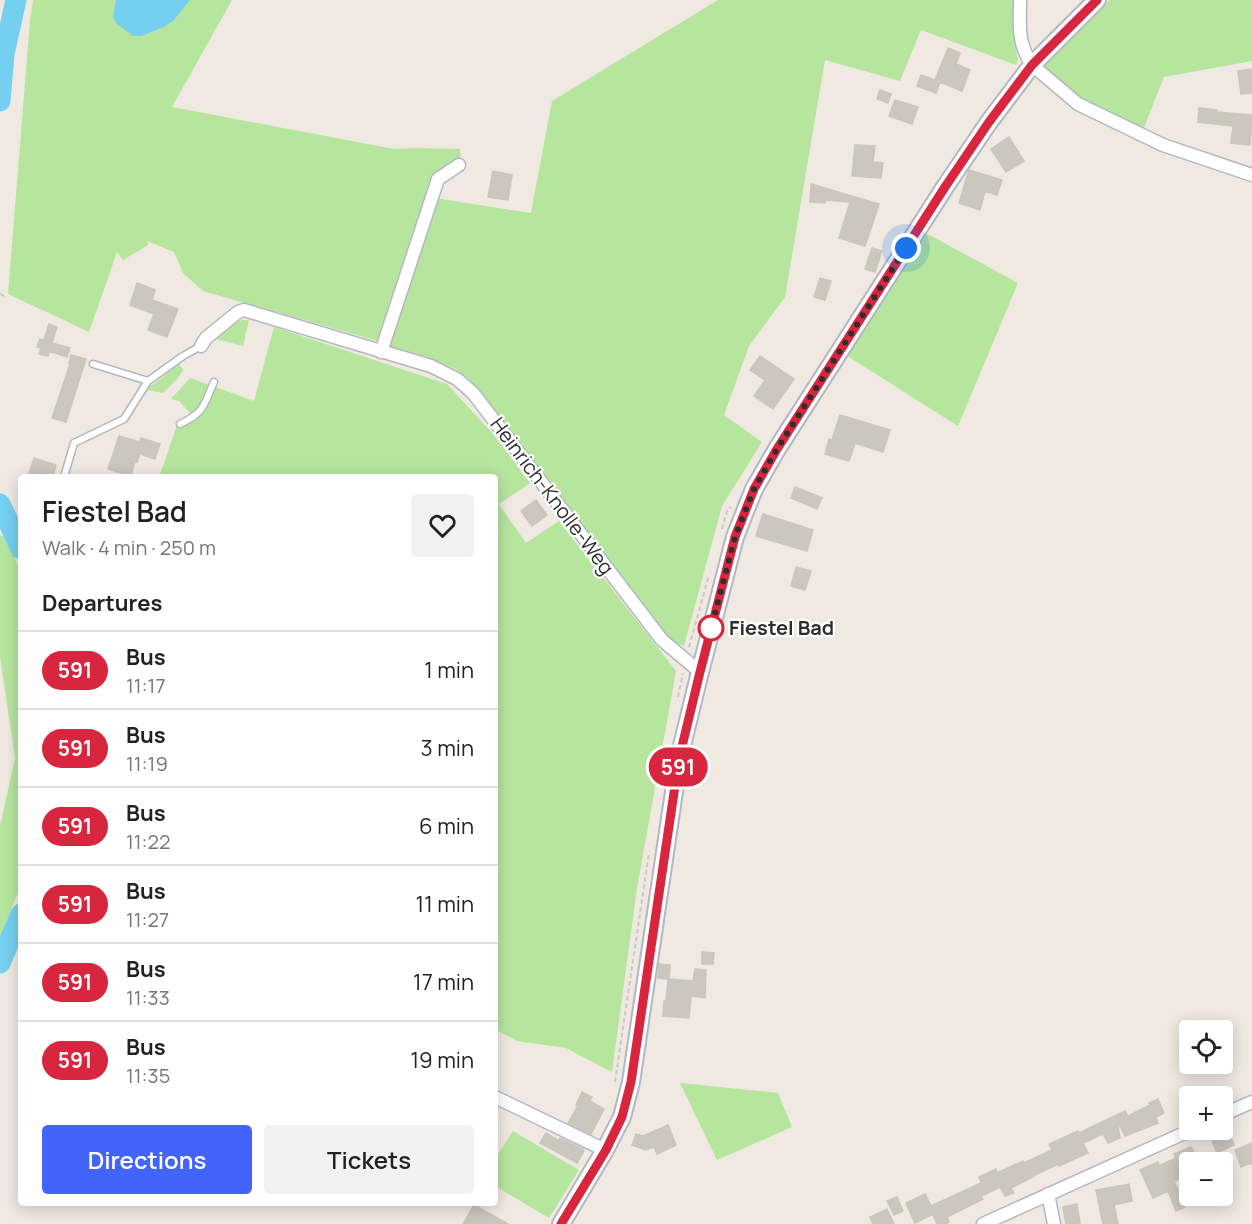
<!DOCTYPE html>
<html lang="en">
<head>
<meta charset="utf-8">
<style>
  :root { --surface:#fff; --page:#f2f2f2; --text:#222; --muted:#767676; --line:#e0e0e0; --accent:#4264fb }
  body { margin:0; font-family:Manrope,sans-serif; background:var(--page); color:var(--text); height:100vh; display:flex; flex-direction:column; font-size:22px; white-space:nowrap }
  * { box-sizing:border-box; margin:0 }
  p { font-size:20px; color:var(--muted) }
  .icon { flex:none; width:33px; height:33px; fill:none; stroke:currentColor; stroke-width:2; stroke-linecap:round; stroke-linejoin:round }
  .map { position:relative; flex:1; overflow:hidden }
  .drawer { position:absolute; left:18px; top:474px; width:480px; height:732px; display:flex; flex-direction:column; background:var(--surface); border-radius:6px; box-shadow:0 3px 15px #0003 }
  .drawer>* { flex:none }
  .badge { padding:0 12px; border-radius:20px; font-size:21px; line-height:39px }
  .fabs { position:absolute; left:1179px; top:1020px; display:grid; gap:12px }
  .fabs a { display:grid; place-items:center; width:54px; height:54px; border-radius:6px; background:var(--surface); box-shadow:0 3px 15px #0003; font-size:30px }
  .you { position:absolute; width:30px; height:30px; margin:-15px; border:4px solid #fff; border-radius:50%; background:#1a73e8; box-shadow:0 0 0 9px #1a73e833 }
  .map>.badge { position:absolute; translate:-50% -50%; box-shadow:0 0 0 3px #fff }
  h2 { padding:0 24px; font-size:22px; line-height:54px }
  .round { display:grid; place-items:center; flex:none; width:63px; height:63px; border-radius:6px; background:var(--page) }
  .head { display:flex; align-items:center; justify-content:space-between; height:102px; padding:0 24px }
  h1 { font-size:28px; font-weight:600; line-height:45px }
  .cta { display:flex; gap:12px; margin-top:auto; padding:12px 24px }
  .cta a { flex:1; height:69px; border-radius:6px; background:var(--accent); color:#fff; font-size:24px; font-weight:600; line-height:69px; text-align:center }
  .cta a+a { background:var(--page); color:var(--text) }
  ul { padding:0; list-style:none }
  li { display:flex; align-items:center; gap:18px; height:78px; padding:0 24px; border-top:2px solid var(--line) }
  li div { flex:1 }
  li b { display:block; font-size:22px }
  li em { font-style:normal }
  li .badge { min-width:66px; font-weight:700; text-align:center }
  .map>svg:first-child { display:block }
  .green { fill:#b6e59e }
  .water { fill:#75cff0 }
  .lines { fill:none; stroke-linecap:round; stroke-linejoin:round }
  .river { stroke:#75cff0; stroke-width:21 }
  .building { fill:#cbc7bf; stroke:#cbc5ba; stroke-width:1.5 }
  .service-casing { stroke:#b4b7c1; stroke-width:9 }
  .minor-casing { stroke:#b4b7c1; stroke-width:15 }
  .tertiary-casing { stroke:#b4b7c1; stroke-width:20 }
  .path { stroke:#c9c9c9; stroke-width:2; stroke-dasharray:4.5 3; stroke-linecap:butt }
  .service { stroke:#fff; stroke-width:6 }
  .minor { stroke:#fff; stroke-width:12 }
  .tertiary { stroke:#fff; stroke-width:16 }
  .line-casing { stroke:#fff; stroke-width:14 }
  .line { stroke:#d7263d; stroke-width:9 }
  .walk { stroke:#2e2e2e; stroke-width:6; stroke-dasharray:0 10.8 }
  .stop-dot { fill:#fff; stroke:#d7263d; stroke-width:3 }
  .labels { text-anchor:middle; stroke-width:4.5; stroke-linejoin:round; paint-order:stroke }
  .street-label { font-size:20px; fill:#2e2e2e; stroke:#fff }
  .stop-label { font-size:20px; font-weight:bold; fill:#2e2e2e; stroke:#fff; text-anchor:start }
</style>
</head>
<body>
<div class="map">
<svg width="1252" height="1224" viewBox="0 0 1252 1224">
  <rect width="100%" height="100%" fill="#efe9e1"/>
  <path class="green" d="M 33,0 L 232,0 L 172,107 L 394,149 L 414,148 L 460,149 L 461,160 L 437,176 L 381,342 L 203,291 L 183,273 L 174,252 L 147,241 L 148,245 L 123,260 L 117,252 L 89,332 L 8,294 L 30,21 Z
    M 718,0 L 1014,0 L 1015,40 L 1018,61 L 1016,65 L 921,30 L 900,81 L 825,60 L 785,297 L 749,346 L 724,415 L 762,442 L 722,506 L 684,646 L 669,640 L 485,397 L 458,370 L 428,357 L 387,346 L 435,198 L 531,213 L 552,101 Z
    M 1110,0 L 1252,0 L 1252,61 L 1164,77 L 1143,130 L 1080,98 L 1040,66 Z
    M 922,231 L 1018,283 L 958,426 L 844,354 Z
    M 242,320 L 249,320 L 243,346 L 216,339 C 220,328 231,324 242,320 Z
    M 274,327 L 447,384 L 494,435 L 530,483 L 499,504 L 526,543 L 559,521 L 676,671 L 637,888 L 612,1072 L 566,1048 L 517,1041 L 495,1029 L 495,477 L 153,477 L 160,475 L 178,422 L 192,415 L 179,401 L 171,399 L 190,378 L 254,401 Z
    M 179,364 L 183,370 L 178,378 L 163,393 L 146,390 Z
    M 0,535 L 5,537 L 21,572 L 21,885 L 0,937 L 0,826 L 15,758 L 0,657 Z
    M 680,1083 L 778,1093 L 792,1127 L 717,1160 Z
    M 513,1131 L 579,1170 L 549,1218 L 495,1186 L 495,1159 Z"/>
  <path class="water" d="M 116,0 L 190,0 L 173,21 L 164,27 L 141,36 L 133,36 L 116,23 L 113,17 Z"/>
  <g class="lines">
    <path class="river" d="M 0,101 L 4,54 L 16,0
      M 0,504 L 21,549
      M 0,963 L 21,914"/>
  </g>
  <path class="building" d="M 948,48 L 960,53 L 956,64 L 970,70 L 962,91 L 940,82 L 936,93 L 917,86 L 921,75 L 935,80 Z
    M 1252,69 L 1252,93 L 1241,94 L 1238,71 Z
    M 880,90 L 891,94 L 888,103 L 877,99 Z
    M 895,100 L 918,107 L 912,124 L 889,116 Z
    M 1199,108 L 1217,110 L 1217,112 L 1252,115 L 1250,145 L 1231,143 L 1233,126 L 1198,122 Z
    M 1009,137 L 1024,161 L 1006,172 L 991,149 Z
    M 855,145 L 875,146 L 873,162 L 883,163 L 881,178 L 852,176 Z
    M 969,170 L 1002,180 L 997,195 L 985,191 L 980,210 L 959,203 Z
    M 493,171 L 512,175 L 508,200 L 488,197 Z
    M 811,184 L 879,204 L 865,246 L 839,238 L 850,202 L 825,200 L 825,203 L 810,202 Z
    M 872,248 L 882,251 L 875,272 L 865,269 Z
    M 820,278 L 831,281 L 825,300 L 814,297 Z
    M 137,283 L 155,290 L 152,300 L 178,309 L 167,337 L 148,330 L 154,314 L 130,305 Z
    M 49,324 L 57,327 L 52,343 L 70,348 L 67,357 L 49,351 L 48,356 L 39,354 L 41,348 L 37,347 L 40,339 L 44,340 Z
    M 71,355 L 86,359 L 66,422 L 52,418 L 70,364 L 69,363 Z
    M 760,356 L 794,379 L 773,409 L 754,396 L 765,380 L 750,370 Z
    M 840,415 L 890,430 L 883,452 L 855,443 L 849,461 L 825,454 L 829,439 L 832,440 Z
    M 119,436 L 140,442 L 141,438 L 160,444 L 155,459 L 140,454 L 137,462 L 135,461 L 131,476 L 108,469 Z
    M 34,458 L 56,465 L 53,477 L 28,477 Z
    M 795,487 L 822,498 L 817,509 L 791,498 Z
    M 536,500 L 547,515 L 532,526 L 521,511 Z
    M 763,514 L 813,530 L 807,551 L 756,536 Z
    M 796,567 L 811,571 L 805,590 L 791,586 Z
    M 702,952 L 714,953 L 713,964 L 702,964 Z
    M 659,964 L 670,965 L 669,979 L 693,981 L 695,969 L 706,970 L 705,998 L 691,996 L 689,1018 L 663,1016 L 664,1001 L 666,1001 L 668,979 L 658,978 Z
    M 582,1092 L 592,1097 L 590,1101 L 604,1109 L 591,1134 L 568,1123 L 578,1106 L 576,1105 Z
    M 1158,1099 L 1164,1113 L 1156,1117 L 1158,1123 L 1125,1136 L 1120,1126 L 1118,1127 L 1120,1138 L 1108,1143 L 1103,1134 L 1083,1143 L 1088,1153 L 1059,1166 L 1058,1164 L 1037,1174 L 1031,1178 L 1011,1188 L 1014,1193 L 1005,1196 L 1000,1187 L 981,1196 L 983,1199 L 947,1217 L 949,1222 L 944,1224 L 937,1224 L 933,1214 L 915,1223 L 906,1203 L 925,1194 L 931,1206 L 981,1183 L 979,1177 L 996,1169 L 997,1173 L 1023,1161 L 1024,1163 L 1052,1150 L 1049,1144 L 1078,1131 L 1079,1133 L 1125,1111 L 1128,1116 L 1150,1105 L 1149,1103 Z
    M 668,1125 L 676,1145 L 657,1154 L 654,1147 L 646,1150 L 632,1145 L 636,1134 L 643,1136 Z
    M 546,1133 L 559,1141 L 560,1138 L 583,1149 L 584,1151 L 577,1163 L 540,1143 Z
    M 1229,1133 L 1234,1145 L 1217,1153 L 1212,1141 Z
    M 1252,1143 L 1252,1163 L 1241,1167 L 1235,1150 Z
    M 1191,1147 L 1199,1162 L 1190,1162 L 1190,1174 L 1174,1181 L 1185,1207 L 1176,1211 L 1168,1191 L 1153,1198 L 1140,1170 L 1158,1162 L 1159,1166 L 1176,1158 L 1174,1154 Z
    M 1129,1184 L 1132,1201 L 1114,1205 L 1118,1224 L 1103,1224 L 1096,1190 Z
    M 897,1197 L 903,1211 L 894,1215 L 887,1201 Z
    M 1077,1204 L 1080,1223 L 1066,1224 L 1063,1207 Z
    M 474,1205 L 508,1224 L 463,1224 Z
    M 887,1209 L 894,1224 L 873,1224 L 870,1217 Z"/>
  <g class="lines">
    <defs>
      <path id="service" d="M 93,364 L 148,381
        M 180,424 C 205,412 203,406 214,382
        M 64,477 L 74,443 L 124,419 L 148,381 L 183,356 L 201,346"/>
      <path id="minor" d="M 1020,0 C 1020,26 1017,42 1032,65 L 1078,104 L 1163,145 L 1252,175
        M 201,346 L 206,338 L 238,312 L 244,310 L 431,366 L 457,379 L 473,393 L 662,640 L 700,672
        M 381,352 L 438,179 L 459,165
        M 495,1097 L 605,1150
        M 1222,1115 L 1252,1102
        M 1048,1194 L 1054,1224
        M 983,1224 L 1191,1130"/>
      <path id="tertiary" d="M 561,1224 L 605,1150 L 622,1117 L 631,1082 L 679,758 L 700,672 L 735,537 L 754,489 L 777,449 L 945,187 L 989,122 L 1032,65 L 1097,0"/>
    </defs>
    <use href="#service" class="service-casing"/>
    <use href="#minor" class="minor-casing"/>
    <use href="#tertiary" class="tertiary-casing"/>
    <path class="path" d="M 0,294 L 4,296
      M 722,529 L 727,511 L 731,507
      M 689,647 L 709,575
      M 678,697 L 683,673
      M 615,1082 L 649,853"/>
    <use href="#service" class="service"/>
    <use href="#minor" class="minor"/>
    <use href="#tertiary" class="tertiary"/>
  </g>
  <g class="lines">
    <defs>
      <path id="line" d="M 561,1224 L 606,1150 L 622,1117 L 631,1082 L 679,759 L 700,672 L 735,537 L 754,489 L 777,449 L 945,187 L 989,122 L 1032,65 L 1097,0"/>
    </defs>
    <use href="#line" class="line-casing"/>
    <use href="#line" class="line"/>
    <path class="walk" d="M 711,628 L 709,636 L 735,537 L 754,489 L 777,449 L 906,248"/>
  </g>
  <circle class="stop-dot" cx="711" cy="628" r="12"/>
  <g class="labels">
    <g class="street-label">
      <text transform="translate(552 496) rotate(53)" y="7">Heinrich-Knolle-Weg</text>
    </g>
    <g class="stop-label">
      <text x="729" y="635">Fiestel Bad</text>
    </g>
  </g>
</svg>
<div class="fabs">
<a><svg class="icon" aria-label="locate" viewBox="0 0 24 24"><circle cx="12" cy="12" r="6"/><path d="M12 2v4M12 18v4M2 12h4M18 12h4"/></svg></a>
<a>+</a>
<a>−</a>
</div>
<div class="you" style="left:906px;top:248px"></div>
<b class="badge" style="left:678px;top:767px;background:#d7263d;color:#fff">591</b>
<section class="drawer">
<div class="head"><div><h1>Fiestel Bad</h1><p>Walk · 4 min · 250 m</p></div><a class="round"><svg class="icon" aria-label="heart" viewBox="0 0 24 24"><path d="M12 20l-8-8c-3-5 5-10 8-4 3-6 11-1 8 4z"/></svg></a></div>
<h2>Departures</h2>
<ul>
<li><span class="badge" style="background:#d7263d;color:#fff">591</span><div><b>Bus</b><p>11:17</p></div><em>1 min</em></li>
<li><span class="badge" style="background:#d7263d;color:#fff">591</span><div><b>Bus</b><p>11:19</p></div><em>3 min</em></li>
<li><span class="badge" style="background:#d7263d;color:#fff">591</span><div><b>Bus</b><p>11:22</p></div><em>6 min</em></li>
<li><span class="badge" style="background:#d7263d;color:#fff">591</span><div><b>Bus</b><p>11:27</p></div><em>11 min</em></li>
<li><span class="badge" style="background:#d7263d;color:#fff">591</span><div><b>Bus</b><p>11:33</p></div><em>17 min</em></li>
<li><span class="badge" style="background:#d7263d;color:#fff">591</span><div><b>Bus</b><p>11:35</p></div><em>19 min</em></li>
</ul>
<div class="cta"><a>Directions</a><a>Tickets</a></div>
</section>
</div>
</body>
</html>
